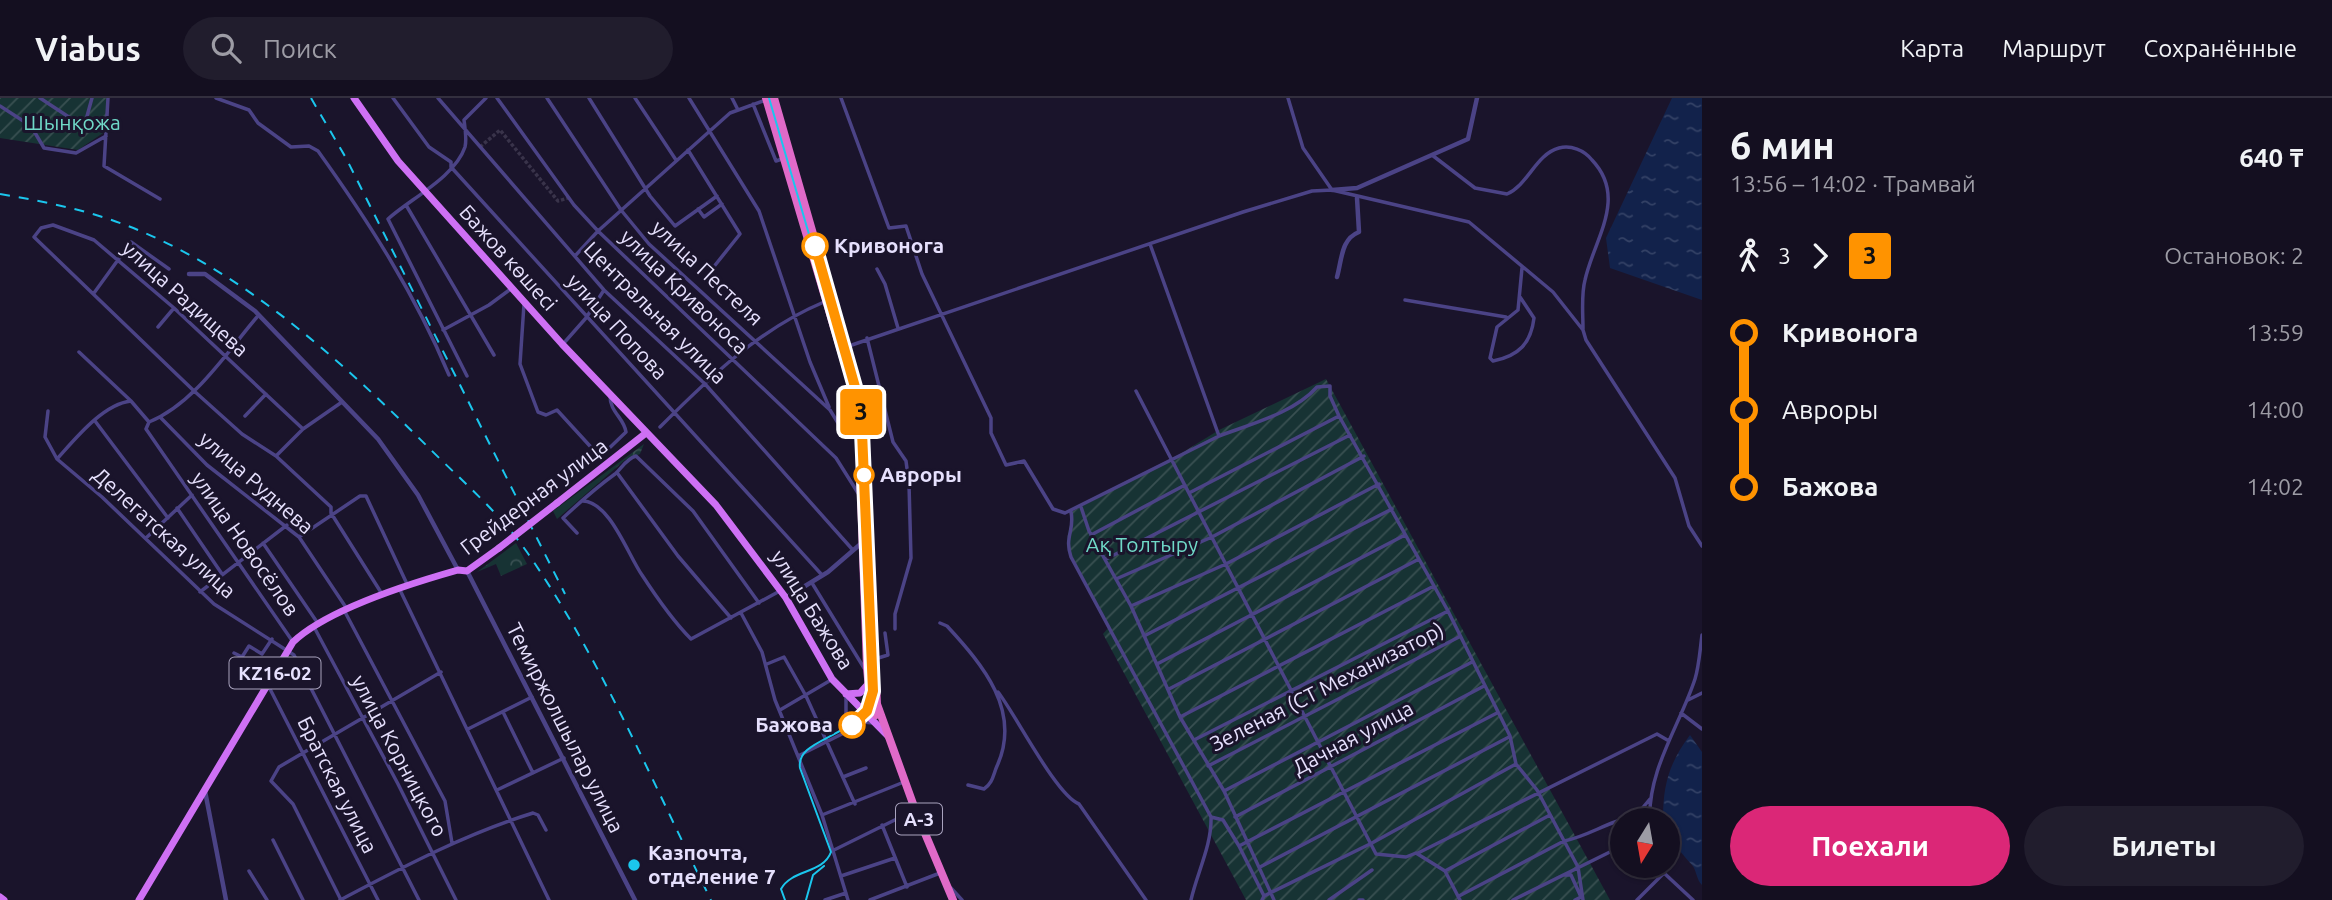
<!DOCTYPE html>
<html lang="ru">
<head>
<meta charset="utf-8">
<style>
  :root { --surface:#140f20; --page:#211d2d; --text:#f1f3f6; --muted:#9d9ca5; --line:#332f3e; --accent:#db2777 }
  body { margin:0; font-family:Ubuntu,sans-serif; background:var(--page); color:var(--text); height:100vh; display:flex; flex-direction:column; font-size:26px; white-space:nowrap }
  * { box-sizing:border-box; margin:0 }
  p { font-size:23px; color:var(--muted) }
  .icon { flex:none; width:38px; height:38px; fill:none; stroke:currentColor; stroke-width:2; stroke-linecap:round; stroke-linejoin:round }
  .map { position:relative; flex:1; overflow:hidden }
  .side { display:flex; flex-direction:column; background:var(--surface); width:630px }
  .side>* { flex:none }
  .badge { padding:0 14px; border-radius:5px; font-size:24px; line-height:46px }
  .needle { width:46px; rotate:191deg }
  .tools { position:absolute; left:1610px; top:710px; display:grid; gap:14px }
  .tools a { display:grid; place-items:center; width:70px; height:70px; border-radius:50%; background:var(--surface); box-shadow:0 2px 5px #0004,0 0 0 2px var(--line); font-size:35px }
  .map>.badge { position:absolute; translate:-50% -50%; box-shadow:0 0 0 4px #fff }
  .legs { display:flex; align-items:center; gap:10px; height:77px; padding:0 28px; font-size:23px }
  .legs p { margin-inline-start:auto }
  .headline { display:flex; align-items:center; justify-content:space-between; height:119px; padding:0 28px }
  h1 { font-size:38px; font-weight:600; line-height:52px }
  .action { display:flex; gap:14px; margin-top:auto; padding:14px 28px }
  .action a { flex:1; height:80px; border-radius:42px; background:var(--accent); color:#fff; font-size:28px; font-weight:600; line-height:80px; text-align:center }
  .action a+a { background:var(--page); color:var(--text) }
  ul { padding:0 28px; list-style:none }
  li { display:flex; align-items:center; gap:24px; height:77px; font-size:26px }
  li i { display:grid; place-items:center; width:10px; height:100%; margin:0 9px; background:currentColor }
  li i::after { content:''; width:18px; height:18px; margin:-9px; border:5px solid; border-radius:50%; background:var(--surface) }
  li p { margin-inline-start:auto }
  li:first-child i { background:linear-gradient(#0000 50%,currentColor 0) }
  li:last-child i { background:linear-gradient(currentColor 50%,#0000 0) }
  header { display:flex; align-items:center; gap:42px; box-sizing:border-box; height:98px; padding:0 35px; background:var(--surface); border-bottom:2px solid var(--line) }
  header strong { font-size:33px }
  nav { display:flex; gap:38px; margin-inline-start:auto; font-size:24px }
  .search { width:490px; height:63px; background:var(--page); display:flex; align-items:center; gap:18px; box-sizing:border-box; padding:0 24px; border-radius:38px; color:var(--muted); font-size:26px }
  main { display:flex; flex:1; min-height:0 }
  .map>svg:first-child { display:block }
  .forest { fill:url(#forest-crowns) }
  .garden { fill:url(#garden-furrows) }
  .water { fill:url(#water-ripples) }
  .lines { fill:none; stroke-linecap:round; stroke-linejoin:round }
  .minor-tunnel { stroke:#39334a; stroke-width:3.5; stroke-dasharray:3.5 2; stroke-linecap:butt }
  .minor { stroke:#4b4386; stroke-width:3.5 }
  .tertiary { stroke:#4b4386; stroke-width:4.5 }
  .primary { stroke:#ce70f4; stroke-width:7 }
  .trunk { stroke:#e06ac8; stroke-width:8 }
  .tram { stroke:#1bc6ed; stroke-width:2 }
  .rail { stroke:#1bc6ed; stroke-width:2; stroke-dasharray:10 9; stroke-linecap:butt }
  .primary-bridge { stroke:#ce70f4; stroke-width:7 }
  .line-1-casing { stroke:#fff; stroke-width:16 }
  .line-1 { stroke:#ff9300; stroke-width:10 }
  .stop-1-dot { fill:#fff; stroke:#ff9300; stroke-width:3.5 }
  .poi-dot { fill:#1bc6ed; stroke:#1a142b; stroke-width:2.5 }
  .labels { text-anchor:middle; stroke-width:6; stroke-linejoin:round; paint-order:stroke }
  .shield { fill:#1a142b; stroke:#a9a3be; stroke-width:2 }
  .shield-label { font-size:19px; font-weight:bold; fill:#e6e0fd }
  .park-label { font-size:21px; fill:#70d9c8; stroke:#1a142b }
  .stop-label { font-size:21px; font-weight:bold; fill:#e6e0fd; stroke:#1a142b; text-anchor:start }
  .street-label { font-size:21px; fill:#e6e0fd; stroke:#1a142b }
  .poi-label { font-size:21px; font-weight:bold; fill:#e6e0fd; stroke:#1a142b; text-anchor:start }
</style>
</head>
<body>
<header>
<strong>Viabus</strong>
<div class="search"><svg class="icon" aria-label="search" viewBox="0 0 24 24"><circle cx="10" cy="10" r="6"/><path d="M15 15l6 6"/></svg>Поиск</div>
<nav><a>Карта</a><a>Маршрут</a><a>Сохранённые</a></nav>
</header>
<main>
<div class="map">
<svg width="1702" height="802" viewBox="0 0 1702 802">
  <defs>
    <pattern id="forest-crowns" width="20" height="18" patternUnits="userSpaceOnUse" patternTransform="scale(1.75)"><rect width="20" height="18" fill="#173334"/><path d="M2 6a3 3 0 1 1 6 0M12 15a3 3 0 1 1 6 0" fill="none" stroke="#395052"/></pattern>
    <pattern id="garden-furrows" width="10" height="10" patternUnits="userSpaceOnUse" patternTransform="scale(1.75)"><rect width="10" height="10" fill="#173334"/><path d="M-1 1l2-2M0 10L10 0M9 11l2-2" fill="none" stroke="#395052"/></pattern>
    <pattern id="water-ripples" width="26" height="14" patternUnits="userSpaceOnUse" patternTransform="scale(1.75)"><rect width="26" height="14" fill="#12224b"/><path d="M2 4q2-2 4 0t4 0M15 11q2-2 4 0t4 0" fill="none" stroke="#344266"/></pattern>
  </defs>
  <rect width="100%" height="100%" fill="#1a142b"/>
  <path class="forest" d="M 644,346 L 640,356 L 625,362 L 557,421 L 553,413 Z
    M 516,445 L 527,466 L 501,478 L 496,466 L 477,474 Z"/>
  <path class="garden" d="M 0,0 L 108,0 L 109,31 L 78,52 L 0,40 Z
    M 1326,281 L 1610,802 L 1246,802 L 1103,536 L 1109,529 L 1067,449 C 1066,436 1072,427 1071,414 L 1172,361 L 1219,332 Z"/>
  <path class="water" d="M 1672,0 L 1702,0 L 1702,202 L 1610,170 L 1606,140 Z
    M 1690,637 L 1702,654 L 1702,787 C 1696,781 1697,773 1692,767 C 1681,754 1668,742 1668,723 L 1663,721 C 1663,687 1669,665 1690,637 Z"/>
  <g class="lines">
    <path class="minor-tunnel" d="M 480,49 L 500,32 L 558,103 L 571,99"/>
    <path class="minor" d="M 40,0 L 84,29 L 92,0
      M 108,0 L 104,68 L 160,101
      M 216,0 L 249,12 L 258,25 L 291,49 L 309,48 L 318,53 C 369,124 415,196 449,277
      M 393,0 L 429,49 L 451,64 L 451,69 L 822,477
      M 438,0 L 604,192 L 705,286 L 852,451
      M 497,0 L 574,107 L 598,133 L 836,360 L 858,395
      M 547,0 L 621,112 L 649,146 L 830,312 L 838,325
      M 589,0 L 650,98 L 675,128 L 717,98
      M 635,0 L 676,62
      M 689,0 L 759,113 L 810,264 L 829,309
      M 732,0 L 738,12
      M 841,0 L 889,130 L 906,128 L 922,176 L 991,320 L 991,335 L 1006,367 L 1024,363 L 1053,411 L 1065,415 L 1219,338 L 1150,146
      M 1288,0 L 1303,50 L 1332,92 L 1469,124 L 1553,194 L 1583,232 L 1586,242 L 1675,380 L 1689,428 L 1702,448
      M 753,6 L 776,63 L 782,61
      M 0,8 L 31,28 L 44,50 L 76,55 L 106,38
      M 688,52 L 740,136 L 712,171
      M 1432,57 L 1475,90 L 1507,96 C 1528,87 1536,56 1559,50 C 1571,47 1584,52 1592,62 C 1628,100 1594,141 1585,182 C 1581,197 1583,215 1583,231
      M 406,107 L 494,257
      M 698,111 L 704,119 L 722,106
      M 575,158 L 598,133 L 730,15 L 766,2
      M 877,171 L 885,186 L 898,230
      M 94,195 L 131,144 L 169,171
      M 1520,199 L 1534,220 C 1531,245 1519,258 1493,263 L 1490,260 L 1497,229 L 1518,212 L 1522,170
      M 1405,202 L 1506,219
      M 524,206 L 520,266 L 538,314 L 546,317 L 557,312 L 600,359 L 626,334 C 624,320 610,314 610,298
      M 257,219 C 227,254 194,306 149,324 L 146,331 L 293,544
      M 158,229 L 174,210
      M 443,232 L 489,207 L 512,190
      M 867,240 L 893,344 L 906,363 L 909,386 L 911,460 L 895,516 L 895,531
      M 563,246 L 586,220 L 604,192
      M 846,249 L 1243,114 L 1312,93 L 1332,92
      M 79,254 L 131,303
      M 467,278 L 388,121 C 410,101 455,79 465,49 C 467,41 465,30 464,22 L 486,0
      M 1136,293 L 1376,756 L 1406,759 L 1416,755 L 1445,773 L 1460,802
      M 48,313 L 45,339 L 57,361 L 102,399 L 214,506 L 294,557 L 419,802
      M 245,318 L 266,296
      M 161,320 L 207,367 L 299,439 L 347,511
      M 95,323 L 168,420
      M 660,329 C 709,280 759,231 824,204
      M 303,331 L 174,210 L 94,142 L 53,127 L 41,130 L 34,139 L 193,292 L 242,336 L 276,358 L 331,409 L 331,415 L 382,496
      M 1219,338 C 1251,326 1294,315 1317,289 L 1330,288 L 1330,298 L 1339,318 L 1448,513 L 1510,638 L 1516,666 L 1537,692 L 1578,769 L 1583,802
      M 276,358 L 303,331 L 342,304
      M 57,361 C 75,341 103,306 131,303 L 149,324
      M 618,376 L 678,458 L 731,520
      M 1189,395 L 1339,318
      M 583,403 C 610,404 628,457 642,477 C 657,500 672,522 691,541 L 778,494
      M 1081,409 L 1089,433 L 1131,508 L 1180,619 L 1224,693 L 1274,802
      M 177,410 L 222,476
      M 1071,414 C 1075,432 1064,439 1071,459 L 1211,719 C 1212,747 1197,775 1191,802
      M 577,435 L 563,420 C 580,404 597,389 615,376 C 622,370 626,361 636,358 L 693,413 L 759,505
      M 1091,437 L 1185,387
      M 299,439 L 360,398 L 366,398 L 407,486
      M 146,440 L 192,397
      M 263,445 L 319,527
      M 1106,461 L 1350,337
      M 1116,481 L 1212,439 L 1364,358
      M 812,485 L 864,570
      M 400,492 L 549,802
      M 200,494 L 287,427
      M 1131,508 L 1226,466 L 1379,386
      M 345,514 L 445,703 L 452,745
      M 741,515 L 762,554 L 775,602 L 822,717 L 848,802
      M 940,525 L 947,528 C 983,567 1022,613 997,668 C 993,677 993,685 984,691 L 968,687
      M 314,529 L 398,686 L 456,802
      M 1144,538 L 1392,411
      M 234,555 L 242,559 L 249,548 L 262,556 L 272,541
      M 875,561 L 888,557 L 885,535
      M 767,566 L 784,559 L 806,598 L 855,706
      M 1157,566 L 1405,437
      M 269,589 L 378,802
      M 1169,591 L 1419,461
      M 998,594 C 1016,617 1056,697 1079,706 L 1146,802
      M 1688,602 L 1702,595
      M 780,612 L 831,582
      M 503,614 L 533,675
      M 1681,615 L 1702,631
      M 1180,619 L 1434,488
      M 468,631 L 532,599
      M 846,634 L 863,624 L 873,625
      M 1196,641 L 1448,513
      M 798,658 L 846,634 L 846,598
      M 1208,668 L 1459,539
      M 843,679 L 866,670
      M 497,692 L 564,660
      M 1224,693 L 1472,564
      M 822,717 L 904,684
      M 1211,719 L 1223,722 L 1239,748
      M 1235,719 L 1484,588
      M 1650,723 C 1647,673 1680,627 1695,581 C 1699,568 1700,552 1702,537
      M 882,727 L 907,789
      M 273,742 L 303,802
      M 834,752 L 913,713
      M 1418,755 L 1657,636 L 1669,643
      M 1260,769 L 1509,639
      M 249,773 L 267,802
      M 1445,773 L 1550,717
      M 1664,775 L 1693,802
      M 1565,777 L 1571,777 L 1581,799 L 1575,802
      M 841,778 L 895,760
      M 951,790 L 962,802
      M 1264,798 L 1239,748 L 1497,615
      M 1459,798 L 1564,743 C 1590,738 1609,722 1635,719 L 1650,701
      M 340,802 C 403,769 465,736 533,715 L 538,717 L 546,732
      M 341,802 L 293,706 L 271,683 L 279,669 L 441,574
      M 825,802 L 846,795
      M 870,802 L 940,775
      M 1262,802 L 1264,798 L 1372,745 L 1516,666
      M 1329,802 L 1372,772
      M 1359,802 L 1363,802
      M 1513,802 L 1622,748
      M 1637,802 L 1664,775 L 1662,768"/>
    <path class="tertiary" d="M 1332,92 L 1357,90 L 1468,41 L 1477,0
      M 189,176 L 205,176 L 255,213 L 378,341 L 418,397 L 458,472
      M 1337,179 C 1342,161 1341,141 1359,134 L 1357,100
      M 467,473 L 635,802
      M 787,499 L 828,474 L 864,443
      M 205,693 L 226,802"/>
    <path class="primary" d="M 354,0 L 398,63 L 562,246 L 716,407 L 786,500 L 832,581 L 888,638
      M 557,405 L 646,335
      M 846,596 L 860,595 L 868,586
      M 0,799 L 4,802
      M 139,802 L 293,544 C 328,511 412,485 458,472 L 467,473 L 499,450"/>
    <path class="trunk" d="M 766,0 L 858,310 L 867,570 L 870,602 L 876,617
      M 774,0 L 863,310 L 877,606 L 916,714 L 953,802"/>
    <path class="tram" d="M 769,0 L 860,310 L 871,586 C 872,642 795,636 800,670 L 831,754 C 823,776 792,771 781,791 L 785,802
      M 806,802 L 813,777 L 824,768"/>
    <path class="rail" d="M 311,0 L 346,60 L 565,496
      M 0,96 C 47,104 93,113 138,132 C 250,179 342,264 428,349 C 462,383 501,416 529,457 C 602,563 653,686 711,802"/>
    <path class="primary-bridge" d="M 499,450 L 557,405"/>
  </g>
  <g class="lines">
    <defs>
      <path id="line-1" d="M 815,148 L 861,310 L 873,593 L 867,613 L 852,627"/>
    </defs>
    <use href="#line-1" class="line-1-casing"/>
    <use href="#line-1" class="line-1"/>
  </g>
  <g class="stop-1-dot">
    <circle cx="815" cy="148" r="12"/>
    <circle cx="864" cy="377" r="9"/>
    <circle cx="852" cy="627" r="12"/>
  </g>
  <circle class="poi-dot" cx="634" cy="767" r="7"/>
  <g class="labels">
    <g class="shield">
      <rect x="229.5" y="559.5" width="91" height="31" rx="5"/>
      <rect x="896" y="705.5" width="46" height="31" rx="5"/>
    </g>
    <g class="shield-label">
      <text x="275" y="582">KZ16-02</text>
      <text x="919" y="728">A-3</text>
    </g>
    <g class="park-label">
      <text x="72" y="32">Шынқожа</text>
      <text x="1142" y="454">Ақ Толтыру</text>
    </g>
    <g class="stop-label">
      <text x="834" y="155">Кривонога</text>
      <text x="880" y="384">Авроры</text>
      <text x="833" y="634" text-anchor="end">Бажова</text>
    </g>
    <g class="street-label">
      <text transform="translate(508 160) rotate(48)" y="7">Бажов көшесі</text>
      <text transform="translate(707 175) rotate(43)" y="7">улица Пестеля</text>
      <text transform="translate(684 194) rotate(44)" y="7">улица Кривоноса</text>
      <text transform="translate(185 201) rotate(42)" y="7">улица Радищева</text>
      <text transform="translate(655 215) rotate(45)" y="7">Центральная улица</text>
      <text transform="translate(617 229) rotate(47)" y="7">улица Попова</text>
      <text transform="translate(256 385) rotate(41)" y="7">улица Руднева</text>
      <text transform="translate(534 399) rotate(-37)" y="7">Грейдерная улица</text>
      <text transform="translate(164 435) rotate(42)" y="7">Делегатская улица</text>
      <text transform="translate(245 446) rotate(55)" y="7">улица Новосёлов</text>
      <text transform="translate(812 512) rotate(58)" y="7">улица Бажова</text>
      <text transform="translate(1327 589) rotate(-27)" y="7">Зеленая (СТ Механизатор)</text>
      <text transform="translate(565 630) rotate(63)" y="7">Темиржолшылар улица</text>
      <text transform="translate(1353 640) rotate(-28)" y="7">Дачная улица</text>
      <text transform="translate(399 658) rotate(62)" y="7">улица Корницкого</text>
      <text transform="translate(337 687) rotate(63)" y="7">Братская улица</text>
    </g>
    <g class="poi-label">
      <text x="648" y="762">Казпочта,<tspan x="648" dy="24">отделение 7</tspan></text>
    </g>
  </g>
</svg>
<div class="tools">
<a><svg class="needle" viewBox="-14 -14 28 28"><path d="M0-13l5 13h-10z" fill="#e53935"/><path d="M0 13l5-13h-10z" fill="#9d9ca5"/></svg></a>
</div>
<b class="badge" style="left:861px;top:314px;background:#ff9300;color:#111">3</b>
</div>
<section class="side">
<div class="headline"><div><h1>6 мин</h1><p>13:56 – 14:02 · Трамвай</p></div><b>640 ₸</b></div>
<div class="legs"><svg class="icon" aria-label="walk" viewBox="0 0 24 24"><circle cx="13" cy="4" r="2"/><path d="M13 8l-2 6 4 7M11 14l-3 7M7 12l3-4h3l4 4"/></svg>3<svg class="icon" aria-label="forward" viewBox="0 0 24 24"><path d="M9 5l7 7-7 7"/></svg><b class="badge" style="background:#ff9300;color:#111">3</b><p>Остановок: 2</p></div>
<ul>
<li><i style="color:#ff9300"></i><b>Кривонога</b><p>13:59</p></li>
<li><i style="color:#ff9300"></i><span>Авроры</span><p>14:00</p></li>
<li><i style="color:#ff9300"></i><b>Бажова</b><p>14:02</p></li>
</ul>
<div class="action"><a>Поехали</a><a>Билеты</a></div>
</section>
</main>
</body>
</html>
